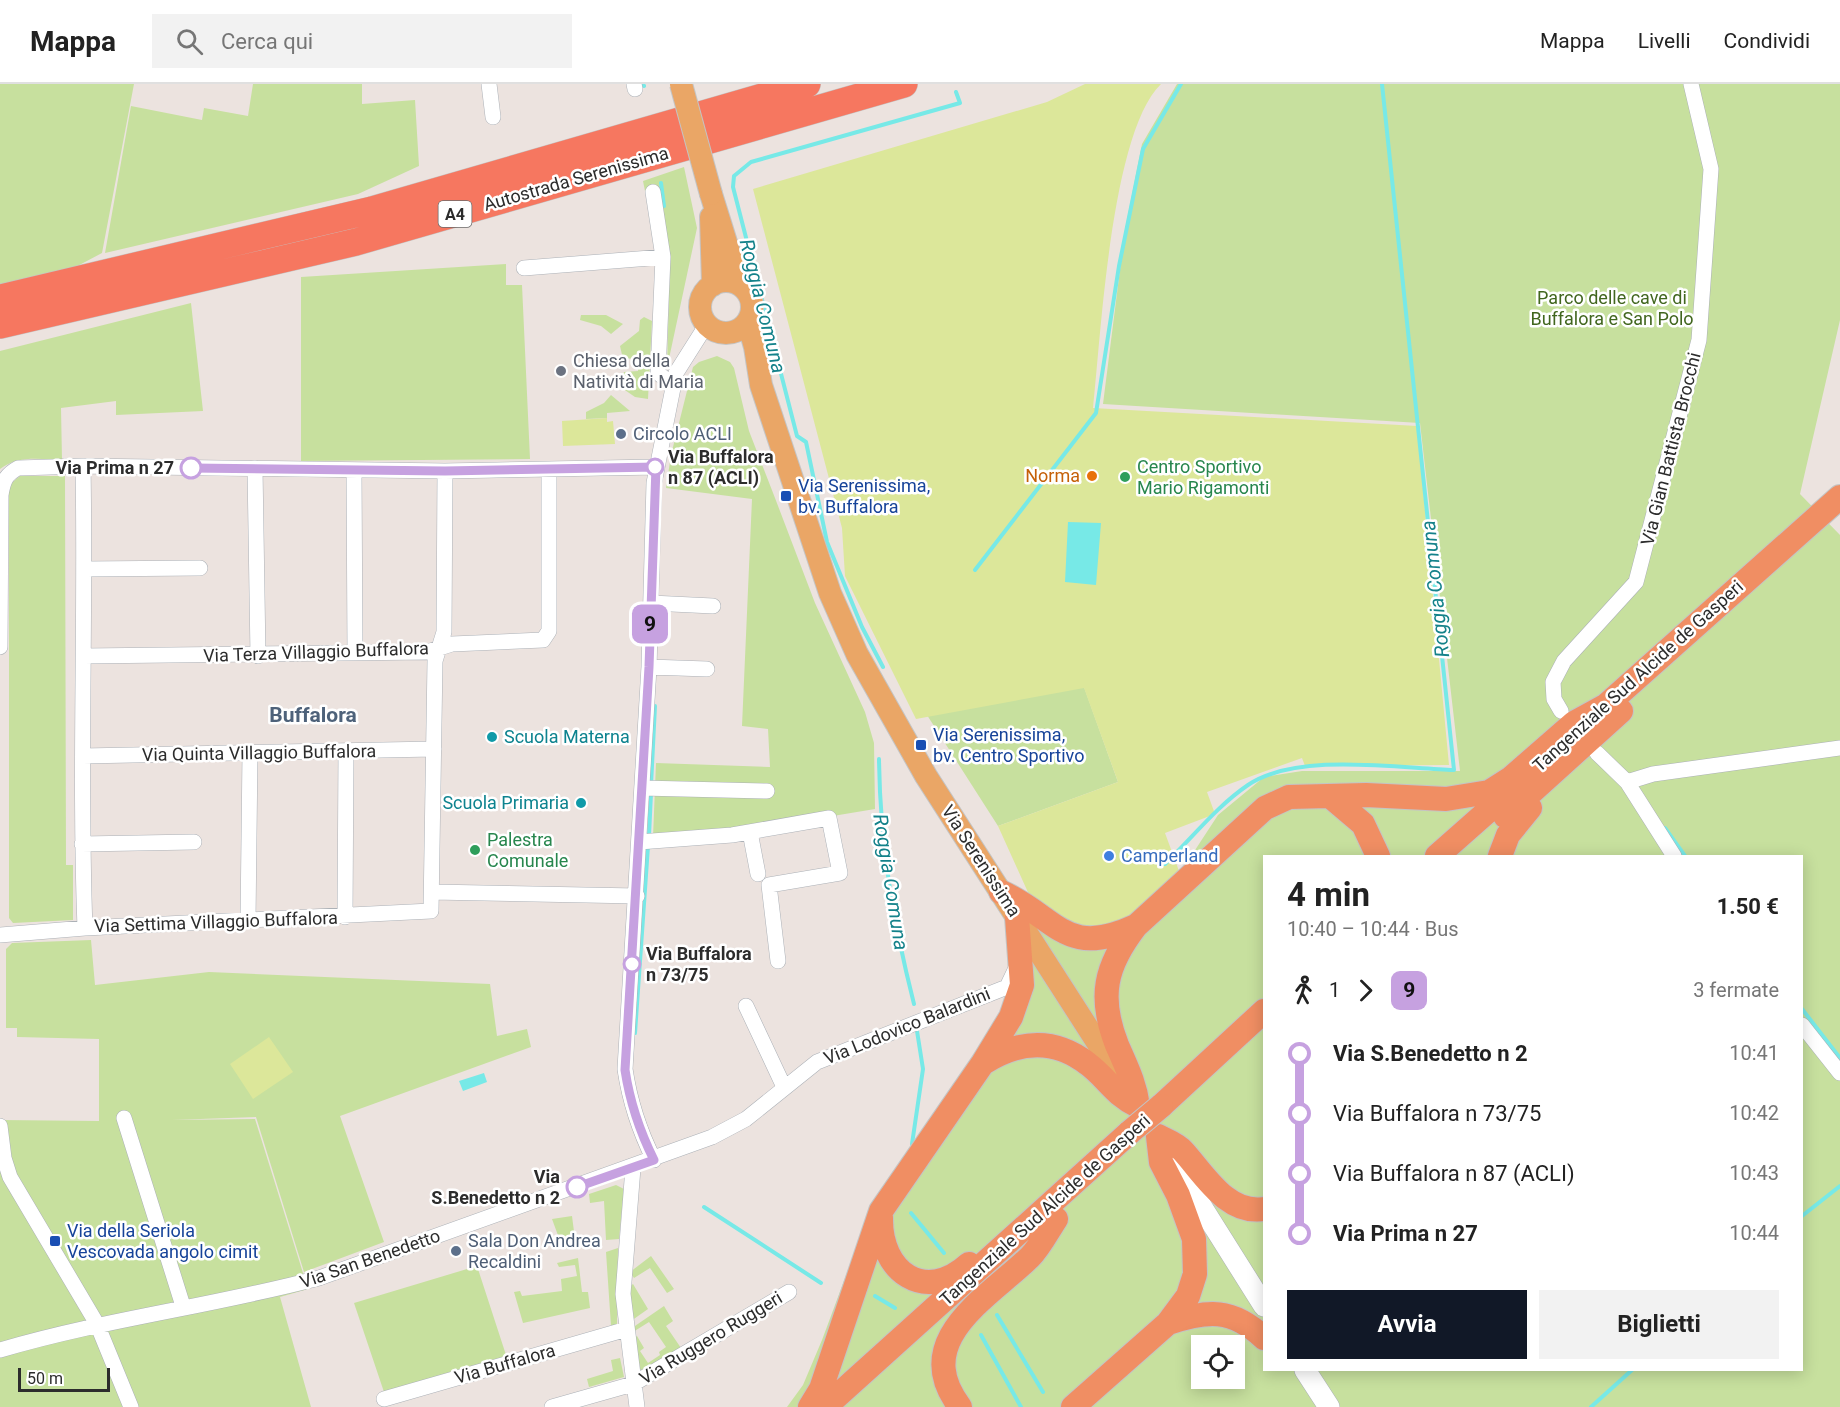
<!DOCTYPE html>
<html lang="it">
<head>
<meta charset="utf-8">
<style>
  :root { --surface:#fff; --page:#f2f2f2; --text:#222; --muted:#767676; --line:#e0e0e0; --accent:#111827 }
  body { margin:0; font-family:Roboto,sans-serif; background:var(--page); color:var(--text); height:100vh; display:flex; flex-direction:column; font-size:22px; white-space:nowrap }
  * { box-sizing:border-box; margin:0 }
  p { font-size:20px; color:var(--muted) }
  .icon { flex:none; width:33px; height:33px; fill:none; stroke:currentColor; stroke-width:2; stroke-linecap:round; stroke-linejoin:round }
  .map { position:relative; flex:1; overflow:hidden }
  .sheet { position:absolute; left:1263px; top:771px; width:540px; height:516px; display:flex; flex-direction:column; background:var(--surface); border-radius:0px; box-shadow:0 3px 15px #0003 }
  .sheet>* { flex:none }
  .badge { padding:0 12px; border-radius:9px; font-size:21px; line-height:39px }
  .buttons { position:absolute; left:1191px; top:1251px; display:grid; gap:12px }
  .buttons a { display:grid; place-items:center; width:54px; height:54px; border-radius:0px; background:var(--surface); box-shadow:0 3px 15px #0003; font-size:30px }
  .scale { position:absolute; left:18px; bottom:15px; width:92px; box-sizing:border-box; padding-left:6px; border:3px solid #2c2c2c; border-top:0; font-size:16px; line-height:21px; white-space:nowrap; color:#2c2c2c; -webkit-text-stroke:4px #fff; paint-order:stroke }
  .map>.badge { position:absolute; translate:-50% -50%; box-shadow:0 0 0 3px #fff }
  .legs { display:flex; align-items:center; gap:9px; height:66px; padding:0 24px; font-size:20px }
  .legs p { margin-inline-start:auto }
  .summary { display:flex; align-items:center; justify-content:space-between; height:102px; padding:0 24px }
  h1 { font-size:33px; font-weight:700; line-height:45px }
  .primary-button { display:flex; gap:12px; margin-top:auto; padding:12px 24px }
  .primary-button a { flex:1; height:69px; border-radius:0px; background:var(--accent); color:#fff; font-size:24px; font-weight:700; line-height:69px; text-align:center }
  .primary-button a+a { background:var(--page); color:var(--text) }
  ul { padding:0 24px; list-style:none }
  li { display:flex; align-items:center; gap:21px; height:60px; font-size:22px }
  li i { display:grid; place-items:center; width:9px; height:100%; margin:0 8px; background:currentColor }
  li i::after { content:''; width:15px; height:15px; margin:-8px; border:4px solid; border-radius:50%; background:var(--surface) }
  li p { margin-inline-start:auto }
  li:first-child i { background:linear-gradient(#0000 50%,currentColor 0) }
  li:last-child i { background:linear-gradient(currentColor 50%,#0000 0) }
  header { display:flex; align-items:center; gap:36px; box-sizing:border-box; height:84px; padding:0 30px; background:var(--surface); border-bottom:2px solid var(--line) }
  header strong { font-size:28px }
  nav { display:flex; gap:33px; margin-inline-start:auto; font-size:21px }
  .search { width:420px; height:54px; background:var(--page); display:flex; align-items:center; gap:15px; box-sizing:border-box; padding:0 21px; border-radius:0px; color:var(--muted); font-size:22px }
  .map>svg:first-child { display:block }
  .green { fill:#c7e09e; fill-rule:evenodd }
  .pitch { fill:#dce79a }
  .water { fill:#77e9e7 }
  .lines { fill:none; stroke-linecap:round; stroke-linejoin:round }
  .stream { stroke:#77e9e7; stroke-width:4 }
  .minor-casing { stroke:#acb1b7; stroke-width:16 }
  .secondary-casing { stroke:#acb1b7; stroke-width:22 }
  .primary-casing { stroke:#c4c4c4; stroke-width:24 }
  .trunk-casing { stroke:#c4c4c4; stroke-width:26 }
  .motorway-casing { stroke:#c4c4c4; stroke-width:28 }
  .minor { stroke:#fff; stroke-width:15 }
  .secondary { stroke:#fff; stroke-width:21 }
  .primary { stroke:#eaa666; stroke-width:22 }
  .trunk { stroke:#f08e63; stroke-width:24 }
  .motorway { stroke:#f67760; stroke-width:27 }
  .primary-bridge-casing { stroke:#c4c4c4; stroke-width:24; stroke-linecap:butt }
  .trunk-bridge-casing { stroke:#c4c4c4; stroke-width:26; stroke-linecap:butt }
  .primary-bridge { stroke:#eaa666; stroke-width:22 }
  .trunk-bridge { stroke:#f08e63; stroke-width:24 }
  .line-1-casing { stroke:#fff; stroke-width:14 }
  .line-1 { stroke:#c6a1e0; stroke-width:9 }
  .worship-dot { fill:#6b7280; stroke:#fff; stroke-width:2 }
  .service-dot { fill:#5c6f8a; stroke:#fff; stroke-width:2 }
  .stop-1-dot { fill:#fff; stroke:#c6a1e0; stroke-width:3 }
  .food-dot { fill:#e8710a; stroke:#fff; stroke-width:2 }
  .leisure-dot { fill:#2e9e5b; stroke:#fff; stroke-width:2 }
  .transit-dot { fill:#1a4fb4; stroke:#fff; stroke-width:2 }
  .culture-dot { fill:#0f9aa8; stroke:#fff; stroke-width:2 }
  .shop-dot { fill:#3f7fe0; stroke:#fff; stroke-width:2 }
  .labels { text-anchor:middle; stroke-width:5; stroke-linejoin:round; paint-order:stroke }
  .shield { fill:#fff; stroke:#6b6b6b; stroke-width:1.5 }
  .shield-label { font-size:16px; font-weight:bold; fill:#2c2c2c }
  .street-label { font-size:18px; fill:#2c2c2c; stroke:#fff }
  .park-label { font-size:18px; fill:#41661e; stroke:#fff }
  .worship-label { font-size:18px; fill:#5b616d; stroke:#fff; text-anchor:start }
  .service-label { font-size:18px; fill:#4e5e75; stroke:#fff; text-anchor:start }
  .stop-label { font-size:18px; font-weight:bold; fill:#2c2c2c; stroke:#fff; text-anchor:start }
  .leisure-label { font-size:18px; fill:#27864d; stroke:#fff; text-anchor:start }
  .food-label { font-size:18px; fill:#c56008; stroke:#fff; text-anchor:end }
  .transit-label { font-size:18px; fill:#164399; stroke:#fff; text-anchor:start }
  .culture-label { font-size:18px; fill:#0d838f; stroke:#fff; text-anchor:start }
  .shop-label { font-size:18px; fill:#366cbe; stroke:#fff; text-anchor:start }
  .water-label { font-size:20px; font-style:italic; fill:#14828a; stroke:#fff }
  .quarter-label { font-size:21px; font-weight:bold; fill:#4e627a; stroke:#fff }
</style>
</head>
<body>
<header>
<strong>Mappa</strong>
<div class="search"><svg class="icon" aria-label="search" viewBox="0 0 24 24"><circle cx="10" cy="10" r="6"/><path d="M15 15l6 6"/></svg>Cerca qui</div>
<nav><a>Mappa</a><a>Livelli</a><a>Condividi</a></nav>
</header>
<div class="map">
<svg width="1840" height="1323" viewBox="0 0 1840 1323">
  <rect width="100%" height="100%" fill="#ece3df"/>
  <path class="green" d="M 0,0 L 134,0 L 102,169 L 0,223 Z
    M 253,0 L 362,0 L 362,20 L 415,16 L 419,82 L 358,110 L 105,169 L 131,22 L 202,36 L 204,24 L 248,32 Z
    M 1177,0 L 1840,0 L 1840,236 L 1800,410 L 1840,451 L 1840,1323 L 787,1323 L 803,1301 L 822,1256 L 871,1124 L 994,945 L 1004,924 L 1025,830 L 1182,786 L 1218,731 L 1264,693 L 1302,687 L 1460,687 L 1420,339 L 1103,320 L 1125,146 L 1142,60 ZM 1264,772 L 1802,772 L 1802,1286 L 1264,1286 ZM 1202,1262 L 1234,1262 L 1234,1294 L 1202,1294 Z
    M 684,83 L 697,144 L 667,284 L 670,171 L 660,104 L 645,107 L 643,97 Z
    M 506,180 L 506,201 L 522,201 L 530,375 L 301,377 L 301,193 Z
    M 191,219 L 203,327 L 116,331 L 116,317 L 61,324 L 62,376 C 40,375 18,371 0,385 L 0,267 Z
    M 581,231 L 606,231 L 623,240 L 611,250 L 601,242 L 580,236 Z
    M 644,233 L 652,237 L 648,315 L 635,313 L 619,302 L 624,288 L 638,287 L 639,274 L 623,275 L 620,262 L 639,247 L 640,236 Z
    M 717,272 L 730,278 L 734,284 L 749,347 L 775,414 L 815,519 L 865,628 L 874,659 L 875,725 L 730,749 L 653,753 L 656,679 L 770,683 L 768,645 L 742,642 L 752,415 L 666,404 L 671,371 L 693,283 L 699,278 Z
    M 611,311 L 630,327 L 607,329 L 607,334 L 586,335 L 586,328 L 604,319 Z
    M 20,392 L 65,392 L 66,781 L 73,781 L 73,836 L 13,839 L 9,834 L 9,401 Z
    M 1084,603 L 1118,698 L 998,742 L 927,631 Z
    M 91,856 L 95,901 L 209,888 L 490,900 L 497,952 L 527,945 L 531,963 L 340,1032 L 384,1158 L 304,1188 L 256,1033 L 172,1036 L 255,1035 L 308,1205 L 280,1213 L 311,1323 L 0,1323 L 0,1036 L 99,1037 L 99,955 L 17,953 L 17,944 L 6,944 L 6,865 L 12,859 Z
    M 616,1101 L 624,1105 L 619,1155 L 606,1156 L 604,1117 L 590,1119 L 589,1110 Z
    M 572,1132 L 576,1163 L 563,1165 L 552,1135 Z
    M 618,1164 L 617,1240 L 611,1242 L 606,1168 Z
    M 651,1172 L 674,1205 L 667,1209 L 650,1184 L 634,1194 L 630,1188 Z
    M 578,1174 L 582,1208 L 588,1208 L 590,1224 L 523,1239 L 514,1208 L 520,1207 L 522,1212 L 562,1207 L 561,1195 L 577,1192 L 575,1181 L 559,1183 L 557,1179 Z
    M 477,1182 L 507,1274 L 384,1308 L 354,1219 Z
    M 633,1200 L 648,1225 L 631,1237 L 629,1203 Z
    M 664,1222 L 673,1237 L 666,1242 L 681,1264 L 641,1289 L 634,1254 L 637,1252 L 644,1264 L 640,1267 L 648,1279 L 660,1271 L 659,1268 L 666,1263 L 649,1238 L 633,1248 L 632,1244 Z
    M 620,1274 L 624,1293 L 589,1303 L 587,1295 L 613,1287 L 611,1276 Z"/>
  <path class="pitch" d="M 1085,0 L 1161,0 C 1111,48 1101,251 1093,324 L 1417,342 L 1449,681 L 1305,682 L 1302,674 L 1207,708 L 1215,730 L 1165,749 L 1179,787 L 1120,841 L 1081,848 L 1031,815 L 998,742 L 1118,698 L 1084,604 L 916,635 L 845,492 L 842,444 L 753,105 L 1047,18 Z
    M 607,334 L 607,338 L 613,337 L 615,360 L 563,362 L 562,337 Z
    M 269,953 L 293,988 L 253,1015 L 230,980 Z"/>
  <path class="water" d="M 1068,438 L 1101,439 L 1096,501 L 1065,498 Z
    M 484,989 L 487,998 L 463,1007 L 459,997 Z"/>
  <g class="lines">
    <path class="stream" d="M 643,0 L 644,2
      M 661,99 L 664,122
      M 975,486 L 1096,329 L 1119,182 L 1143,65 L 1181,0
      M 883,583 L 862,543 L 827,458 L 806,358 L 797,352 L 733,103 L 734,92 L 751,78 L 960,19 L 956,8
      M 879,675 C 880,761 893,837 914,920
      M 651,701 L 655,622
      M 1665,744 L 1685,772
      M 649,752 L 651,709
      M 1165,780 C 1192,754 1217,722 1248,701 C 1297,668 1396,684 1454,686 L 1382,0
      M 1802,925 L 1840,974
      M 635,949 L 648,762
      M 912,1060 L 923,985 L 917,947
      M 704,1123 L 821,1199
      M 911,1129 L 944,1169
      M 1802,1132 L 1840,1102
      M 875,1212 L 895,1224
      M 997,1231 L 1043,1308
      M 981,1251 L 1021,1323
      M 1591,1323 L 1632,1286"/>
    <defs>
      <path id="minor" d="M 489,0 L 493,33
        M 634,0 L 635,5
        M 653,108 L 663,173 L 658,289 L 673,301
        M 524,184 L 663,173
        M 83,382 C 86,536 79,690 85,844
        M 255,384 L 258,572
        M 354,386 L 355,568
        M 85,485 L 200,484
        M 651,519 L 713,522
        M 0,563 L 1,411 C 3,398 5,391 18,384 L 83,382 L 445,387 L 656,383
        M 84,572 L 427,568 L 452,560 L 543,556 L 549,547 L 549,387
        M 649,583 L 707,585
        M 1561,627 L 1554,615 L 1553,598 L 1564,577 L 1636,498 L 1699,256 L 1711,85 L 1691,0
        M 1597,669 L 1627,698 L 1674,772
        M 83,672 L 434,665
        M 1627,698 L 1653,690 L 1840,664
        M 642,704 L 767,707
        M 750,748 L 758,790
        M 639,758 L 732,751 L 829,734 L 840,789 L 769,801 L 778,877
        M 82,760 L 194,758
        M 432,808 L 637,812
        M 345,833 L 346,667
        M 248,837 L 250,669
        M 0,851 L 85,844 L 431,827 L 435,577 L 444,548 L 445,387
        M 746,922 L 784,1003
        M 1802,941 L 1840,989
        M 124,1034 L 183,1222
        M 0,1042 L 4,1074 L 10,1093 L 97,1240 L 131,1323
        M 654,1076 C 639,1046 630,1019 625,985 L 649,583 L 654,399 L 676,289 L 707,240
        M 633,1084 L 623,1210 L 637,1323
        M 0,1266 C 105,1235 214,1222 319,1194 L 712,1053 L 746,1035 L 817,978 L 1007,903 L 1018,880
        M 384,1315 L 627,1245
        M 552,1323 L 633,1300 L 789,1208"/>
      <path id="secondary" d="M 1161,1058 L 1264,1222
        M 1305,1286 L 1329,1323"/>
      <path id="primary" d="M 711,110 L 739,200
        M 711,133 L 713,201
        M700 223a26 26 0 1 1 52 0a26 26 0 1 1-52 0Z
        M 748,238 L 755,263 L 761,301 L 830,509 L 857,570 L 926,692 L 1131,1011"/>
      <path id="trunk" d="M 1593,633 L 1840,413
        M 1330,712 L 1363,740 L 1378,772
        M 1505,732 L 1621,627
        M 1437,772 L 1514,704
        M 1500,772 L 1508,751 L 1530,724
        M 1001,808 C 1058,834 1065,875 1136,842
        M 985,978 C 1020,956 1055,954 1088,980 C 1108,995 1112,1009 1138,1022
        M 1138,1022 C 1135,999 1126,982 1117,961 C 1098,913 1105,882 1136,842 L 1265,724 L 1289,713 L 1366,711 L 1446,715 L 1489,708 L 1511,694 L 1574,639 L 1605,622
        M 1161,1022 L 1264,927
        M 1158,1052 C 1166,1056 1177,1060 1183,1067 C 1204,1090 1227,1131 1264,1125
        M 881,1134 C 880,1188 925,1220 969,1180
        M 1168,1239 C 1208,1226 1232,1224 1264,1254
        M 810,1323 L 821,1305 L 881,1127 L 983,979 L 1011,933 L 1022,901 L 1017,833
        M 825,1323 L 1130,1048
        M 960,1323 C 909,1256 988,1214 1030,1173 C 1040,1163 1048,1147 1056,1135
        M 1073,1323 L 1168,1239 L 1188,1212 L 1195,1190 L 1194,1155 L 1178,1111 L 1161,1078 L 1158,1052"/>
      <path id="motorway" d="M 0,214 L 372,126 L 807,0
        M 0,241 L 356,158 L 904,0"/>
    </defs>
    <use href="#minor" class="minor-casing"/>
    <use href="#secondary" class="secondary-casing"/>
    <use href="#primary" class="primary-casing"/>
    <use href="#trunk" class="trunk-casing"/>
    <use href="#motorway" class="motorway-casing"/>
    <use href="#minor" class="minor"/>
    <use href="#secondary" class="secondary"/>
    <use href="#primary" class="primary"/>
    <use href="#trunk" class="trunk"/>
    <use href="#motorway" class="motorway"/>
    <defs>
      <path id="primary-bridge" d="M 681,0 L 711,110"/>
      <path id="trunk-bridge" d="M 1130,1048 L 1161,1022"/>
    </defs>
    <use href="#primary-bridge" class="primary-bridge-casing"/>
    <use href="#trunk-bridge" class="trunk-bridge-casing"/>
    <use href="#primary-bridge" class="primary-bridge"/>
    <use href="#trunk-bridge" class="trunk-bridge"/>
  </g>
  <g class="lines">
    <defs>
      <path id="line-1" d="M 191,384 L 445,387 L 656,383 L 649,583 L 625,986 C 630,1019 639,1046 654,1076 L 577,1103"/>
    </defs>
    <use href="#line-1" class="line-1-casing"/>
    <use href="#line-1" class="line-1"/>
  </g>
  <circle class="worship-dot" cx="561" cy="287" r="6"/>
  <g class="service-dot">
    <circle cx="621" cy="350" r="6"/>
    <circle cx="456" cy="1167" r="6"/>
  </g>
  <g class="stop-1-dot">
    <circle cx="655" cy="383" r="8"/>
    <circle cx="191" cy="384" r="10"/>
    <circle cx="632" cy="880" r="8"/>
    <circle cx="577" cy="1103" r="10"/>
  </g>
  <circle class="food-dot" cx="1092" cy="392" r="6"/>
  <g class="leisure-dot">
    <circle cx="1125" cy="393" r="6"/>
    <circle cx="475" cy="766" r="6"/>
  </g>
  <g class="transit-dot">
    <rect x="780" y="406" width="12" height="12" rx="3"/>
    <rect x="915" y="655" width="12" height="12" rx="3"/>
    <rect x="49" y="1151" width="12" height="12" rx="3"/>
  </g>
  <g class="culture-dot">
    <circle cx="492" cy="653" r="6"/>
    <circle cx="581" cy="719" r="6"/>
  </g>
  <circle class="shop-dot" cx="1109" cy="772" r="6"/>
  <g class="labels">
    <rect class="shield" x="438.5" y="117" width="33" height="26" rx="4.5"/>
    <g class="shield-label">
      <text x="455" y="136">A4</text>
    </g>
    <g class="street-label">
      <text transform="translate(576 95) rotate(-16)" y="6">Autostrada Serenissima</text>
      <text transform="translate(1671 365) rotate(-76)" y="6">Via Gian Battista Brocchi</text>
      <text transform="translate(316 568) rotate(-2)" y="6">Via Terza Villaggio Buffalora</text>
      <text transform="translate(1638 592) rotate(-42)" y="6">Tangenziale Sud Alcide de Gasperi</text>
      <text transform="translate(259 669) rotate(-1)" y="6">Via Quinta Villaggio Buffalora</text>
      <text transform="translate(981 777) rotate(57)" y="6">Via Serenissima</text>
      <text transform="translate(216 838) rotate(-2)" y="6">Via Settima Villaggio Buffalora</text>
      <text transform="translate(907 942) rotate(-22)" y="6">Via Lodovico Balardini</text>
      <text transform="translate(1045 1126) rotate(-42)" y="6">Tangenziale Sud Alcide de Gasperi</text>
      <text transform="translate(370 1175) rotate(-19)" y="6">Via San Benedetto</text>
      <text transform="translate(711 1254) rotate(-31)" y="6">Via Ruggero Ruggeri</text>
      <text transform="translate(505 1280) rotate(-16)" y="6">Via Buffalora</text>
    </g>
    <g class="park-label">
      <text x="1612" y="220">Parco delle cave di<tspan x="1612" dy="21">Buffalora e San Polo</tspan></text>
    </g>
    <g class="worship-label">
      <text x="573" y="283">Chiesa della<tspan x="573" dy="21">Natività di Maria</tspan></text>
    </g>
    <g class="service-label">
      <text x="633" y="356">Circolo ACLI</text>
      <text x="468" y="1163">Sala Don Andrea<tspan x="468" dy="21">Recaldini</tspan></text>
    </g>
    <g class="stop-label">
      <text x="668" y="379">Via Buffalora<tspan x="668" dy="21">n 87 (ACLI)</tspan></text>
      <text x="174" y="390" text-anchor="end">Via Prima n 27</text>
      <text x="646" y="876">Via Buffalora<tspan x="646" dy="21">n 73/75</tspan></text>
      <text x="560" y="1099" text-anchor="end">Via<tspan x="560" dy="21">S.Benedetto n 2</tspan></text>
    </g>
    <g class="leisure-label">
      <text x="1137" y="389">Centro Sportivo<tspan x="1137" dy="21">Mario Rigamonti</tspan></text>
      <text x="487" y="762">Palestra<tspan x="487" dy="21">Comunale</tspan></text>
    </g>
    <g class="food-label">
      <text x="1080" y="398">Norma</text>
    </g>
    <g class="transit-label">
      <text x="798" y="408">Via Serenissima,<tspan x="798" dy="21">bv. Buffalora</tspan></text>
      <text x="933" y="657">Via Serenissima,<tspan x="933" dy="21">bv. Centro Sportivo</tspan></text>
      <text x="67" y="1153">Via della Seriola<tspan x="67" dy="21">Vescovada angolo cimit</tspan></text>
    </g>
    <g class="culture-label">
      <text x="504" y="659">Scuola Materna</text>
      <text x="569" y="725" text-anchor="end">Scuola Primaria</text>
    </g>
    <g class="shop-label">
      <text x="1121" y="778">Camperland</text>
    </g>
    <g class="water-label">
      <text transform="translate(763 222) rotate(76)" y="7">Roggia Comuna</text>
      <text transform="translate(1435 505) rotate(-96)" y="7">Roggia Comuna</text>
      <text transform="translate(891 798) rotate(81)" y="7">Roggia Comuna</text>
    </g>
    <g class="quarter-label">
      <text x="313" y="638">Buffalora</text>
    </g>
  </g>
</svg>
<div class="buttons">
<a><svg class="icon" aria-label="locate" viewBox="0 0 24 24"><circle cx="12" cy="12" r="6"/><path d="M12 2v4M12 18v4M2 12h4M18 12h4"/></svg></a>
</div>
<div class="scale">50 m</div>
<b class="badge" style="left:650px;top:540px;background:#c6a1e0;color:#111">9</b>
<section class="sheet">
<div class="summary"><div><h1>4 min</h1><p>10:40 – 10:44 · Bus</p></div><b>1.50 €</b></div>
<div class="legs"><svg class="icon" aria-label="walk" viewBox="0 0 24 24"><circle cx="13" cy="4" r="2"/><path d="M13 8l-2 6 4 7M11 14l-3 7M7 12l3-4h3l4 4"/></svg>1<svg class="icon" aria-label="forward" viewBox="0 0 24 24"><path d="M9 5l7 7-7 7"/></svg><b class="badge" style="background:#c6a1e0;color:#111">9</b><p>3 fermate</p></div>
<ul>
<li><i style="color:#c6a1e0"></i><b>Via S.Benedetto n 2</b><p>10:41</p></li>
<li><i style="color:#c6a1e0"></i><span>Via Buffalora n 73/75</span><p>10:42</p></li>
<li><i style="color:#c6a1e0"></i><span>Via Buffalora n 87 (ACLI)</span><p>10:43</p></li>
<li><i style="color:#c6a1e0"></i><b>Via Prima n 27</b><p>10:44</p></li>
</ul>
<div class="primary-button"><a>Avvia</a><a>Biglietti</a></div>
</section>
</div>
</body>
</html>
